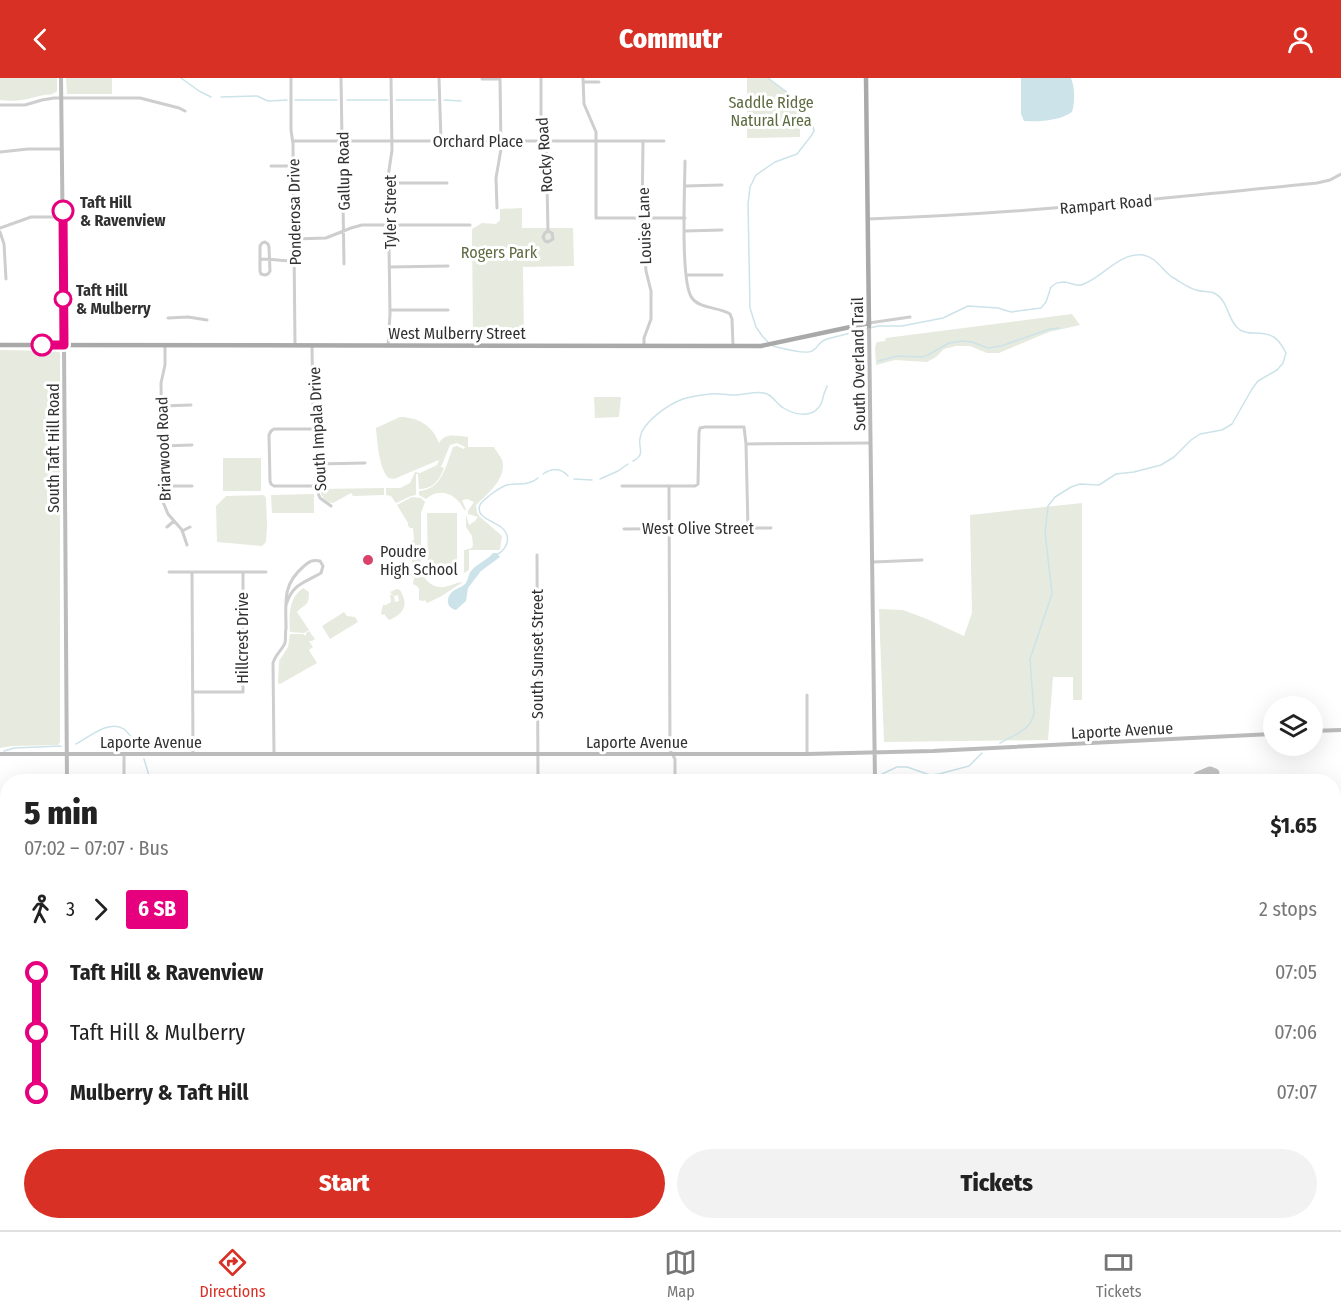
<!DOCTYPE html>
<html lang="en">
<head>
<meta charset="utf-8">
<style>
  :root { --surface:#fff; --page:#f2f2f2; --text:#222; --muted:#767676; --line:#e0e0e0; --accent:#d93025 }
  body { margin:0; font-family:"Fira Sans Condensed",sans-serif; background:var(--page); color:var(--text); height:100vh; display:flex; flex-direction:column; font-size:22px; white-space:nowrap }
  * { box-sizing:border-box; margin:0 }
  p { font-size:20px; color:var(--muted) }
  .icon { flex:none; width:33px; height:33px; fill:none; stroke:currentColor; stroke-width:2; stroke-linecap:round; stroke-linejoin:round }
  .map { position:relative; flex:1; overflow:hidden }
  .details { position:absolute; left:0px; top:696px; width:1341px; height:456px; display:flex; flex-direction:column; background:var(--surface); border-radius:24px 24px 0 0; box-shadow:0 6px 24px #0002 }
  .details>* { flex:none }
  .badge { padding:0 12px; border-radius:4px; font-size:21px; line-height:39px }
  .buttons { position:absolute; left:1263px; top:618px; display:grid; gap:12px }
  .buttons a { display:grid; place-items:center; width:60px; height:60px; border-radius:50%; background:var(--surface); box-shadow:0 6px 24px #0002; font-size:30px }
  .map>.badge { position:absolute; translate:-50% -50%; box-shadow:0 0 0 3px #fff }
  .legs { display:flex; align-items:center; gap:9px; height:66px; padding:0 24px; font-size:20px }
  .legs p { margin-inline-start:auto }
  .head { display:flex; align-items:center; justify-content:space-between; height:102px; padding:0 24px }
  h1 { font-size:33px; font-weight:800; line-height:45px }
  .primary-button { display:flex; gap:12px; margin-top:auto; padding:12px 24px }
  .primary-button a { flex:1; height:69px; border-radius:36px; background:var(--accent); color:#fff; font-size:24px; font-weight:800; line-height:69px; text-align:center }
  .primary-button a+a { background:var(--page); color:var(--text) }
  ul { padding:0 24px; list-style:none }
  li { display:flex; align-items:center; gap:21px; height:60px; font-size:22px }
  li i { display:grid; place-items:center; width:9px; height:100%; margin:0 8px; background:currentColor }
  li i::after { content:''; width:15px; height:15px; margin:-8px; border:4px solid; border-radius:50%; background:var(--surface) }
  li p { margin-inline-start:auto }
  li:first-child i { background:linear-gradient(#0000 50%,currentColor 0) }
  li:last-child i { background:linear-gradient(currentColor 50%,#0000 0) }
  header { display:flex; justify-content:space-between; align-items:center; height:78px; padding:0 24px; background:var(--accent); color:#fff; font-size:27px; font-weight:800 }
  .menu { display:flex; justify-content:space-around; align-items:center; height:84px; border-top:2px solid var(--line); background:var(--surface); font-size:16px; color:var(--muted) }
  .menu a { display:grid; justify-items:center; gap:3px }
  .menu .current { color:var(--accent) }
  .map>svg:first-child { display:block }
  .green { fill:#e7eade }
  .water { fill:#cce3e9 }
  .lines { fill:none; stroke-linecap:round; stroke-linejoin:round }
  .stream { stroke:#cce3e9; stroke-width:1.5 }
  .taxiway { stroke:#c2c2c2; stroke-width:9 }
  .runway { stroke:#c2c2c2; stroke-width:22 }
  .street { stroke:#cecece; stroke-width:3 }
  .secondary { stroke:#bbb; stroke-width:4 }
  .primary { stroke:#a9a9a9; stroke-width:4.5 }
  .line-1-casing { stroke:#fff; stroke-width:14 }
  .line-1 { stroke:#e6007e; stroke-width:9 }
  .stop-1-dot { fill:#fff; stroke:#e6007e; stroke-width:3 }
  .poi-dot { fill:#d9436b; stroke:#fff; stroke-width:2 }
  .labels { text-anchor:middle; stroke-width:6; stroke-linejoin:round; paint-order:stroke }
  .park-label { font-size:16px; fill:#5d6b41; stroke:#fff }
  .street-label { font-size:16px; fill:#313131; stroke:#fff }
  .stop-label { font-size:16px; font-weight:bold; fill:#313131; stroke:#fff; text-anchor:start }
  .poi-label { font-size:16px; fill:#313131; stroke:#fff; text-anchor:start }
</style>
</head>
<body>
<header><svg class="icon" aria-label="back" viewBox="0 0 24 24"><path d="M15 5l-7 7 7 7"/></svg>Commutr<svg class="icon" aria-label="person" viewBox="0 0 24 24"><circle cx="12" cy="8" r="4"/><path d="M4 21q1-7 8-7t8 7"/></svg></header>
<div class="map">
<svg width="1341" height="1152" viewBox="0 0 1341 1152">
  <rect width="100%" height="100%" fill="#fff"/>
  <path class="green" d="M 0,0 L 57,0 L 57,13 C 52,18 46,16 39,18 C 26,22 14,24 0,22 Z
    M 66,0 L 112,0 L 112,16 L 67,16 Z
    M 747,0 L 768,0 L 788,15 L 799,32 L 813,48 L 800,49 L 800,59 L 747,60 Z
    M 522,130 L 522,150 L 573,150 L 574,188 L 523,189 L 524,260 L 473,260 L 472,151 L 482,145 L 496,146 L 500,142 L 500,131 Z
    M 1072,236 L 1080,247 L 1049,254 L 999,275 L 987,275 L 970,268 L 956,268 L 944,271 L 936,279 L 927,284 L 895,282 L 876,287 L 875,269 L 877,264 L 885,263 L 886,260 Z
    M 0,272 L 57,273 L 60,275 L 60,664 L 58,667 L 12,668 L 0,670 Z
    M 594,319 L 621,319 L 619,339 L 595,340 Z
    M 400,339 C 418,339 433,348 439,365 C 445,354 457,358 468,359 L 468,369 L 494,369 C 497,375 503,380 503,387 C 503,404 487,416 476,427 L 477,434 L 479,438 L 502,458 L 500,472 L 469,472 L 469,492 L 464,495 L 464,472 L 472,470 L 473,467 L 472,458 L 466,449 L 466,437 L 469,447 L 475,443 L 478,439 L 468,436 L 468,433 L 474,424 L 467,421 L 462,422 L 466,432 L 464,432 C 458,417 440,408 426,421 L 419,417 L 419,413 C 442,412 446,387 453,369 L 457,368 L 464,371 L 465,369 L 457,365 L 450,367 L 441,389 L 444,390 C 439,403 433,411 419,411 L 418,396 L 416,396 L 416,417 L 411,418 L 396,425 L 391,418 L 386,417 L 386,410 L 400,410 L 410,405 L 415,394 L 420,395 L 437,387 L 439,382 L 394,401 C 392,400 391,401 389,400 C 379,393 377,361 376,350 Z
    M 223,380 L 261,380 L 261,413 L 223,413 Z
    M 384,410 L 384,417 L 353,418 L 351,415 L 333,425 C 325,424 321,418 320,411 Z
    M 314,416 L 314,435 L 272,435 L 271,417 Z
    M 264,417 L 266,420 L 267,448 L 266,464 L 262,468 L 217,464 L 216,428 L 226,418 Z
    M 412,419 L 421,420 L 425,424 L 421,435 L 421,492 L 417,492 L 417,497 L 423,497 C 428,506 437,512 448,508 C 454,507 456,504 463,504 L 440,519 L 427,525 L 425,522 L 423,523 L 419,522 L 419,510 L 418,510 L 417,508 L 413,506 L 414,499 L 412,499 L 412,463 L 414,462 L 413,450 L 410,450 L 408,448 L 408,445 L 397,427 Z
    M 1082,425 L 1082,622 L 1073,622 L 1073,599 L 1053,599 L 1048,662 L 884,664 L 879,531 L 903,532 L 927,541 L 964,558 L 972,535 L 970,437 Z
    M 427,435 L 457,435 L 457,491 L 428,491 Z
    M 303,510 L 309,514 C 309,529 305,525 297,534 L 309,552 L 304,555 L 290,554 C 289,538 288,521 303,510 Z
    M 397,511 L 400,512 C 409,527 404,536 389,542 L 384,536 L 382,537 L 381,535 L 383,527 L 386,527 L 391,524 L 390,516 L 394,518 L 395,524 L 399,523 L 398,517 L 394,518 L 390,514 Z
    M 344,534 L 347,538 L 355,539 L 358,544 L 330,561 L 322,548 Z
    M 309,553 L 315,561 L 312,563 L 309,563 L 313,569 L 309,572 L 317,585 L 280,606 L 278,605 L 279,583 L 288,569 L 290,556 L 303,556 L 306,558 L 306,555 Z
    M 0,881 L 8,881 L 7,1082 L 0,1082 Z"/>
  <path class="water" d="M 1021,0 L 1071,0 C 1075,10 1075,24 1072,34 C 1059,43 1039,44 1024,43 L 1021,36 Z
    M 493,475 L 497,475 L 500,479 L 481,493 L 468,510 L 466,523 L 456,532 C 447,530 445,521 452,514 C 456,510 461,510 465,506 C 468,503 468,497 471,493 C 477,485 487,483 493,475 Z"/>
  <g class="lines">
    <path class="stream" d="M 181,0 L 199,13 L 211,19
      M 768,0 L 788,15 L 799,32 L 811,43 L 813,48 L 814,53 L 811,58 L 797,76 L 775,84 L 756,97 L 750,109 L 748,126 L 750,230 L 756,249 L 763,259 L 769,265
      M 221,19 L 257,18 L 268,23 L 287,22
      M 295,22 L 337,22
      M 347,22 L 388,22
      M 396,22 L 436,22
      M 444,22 L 461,23
      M 773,268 C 781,270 806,277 812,273 C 820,269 816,265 827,261 L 878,248 L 902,248 L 943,240 L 968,228 L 998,230 L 1011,234 L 1041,230 L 1046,224 L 1051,209 L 1055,206 C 1055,205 1064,204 1064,204 C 1073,205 1077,210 1086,205 C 1106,196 1119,175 1143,177 C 1156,179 1162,192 1172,199 C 1179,203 1188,210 1196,212 C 1202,214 1209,213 1214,215 C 1229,222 1227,243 1240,252 C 1245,255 1249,255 1254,255 C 1272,255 1278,259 1286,275 L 1283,285 L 1277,292 L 1258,303 L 1252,311 L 1232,346 L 1222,352 L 1200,356 L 1191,362 L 1174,379 L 1161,387 L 1134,394 L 1116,396 L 1099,407 L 1080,406 L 1071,409 L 1055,419 L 1048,428 L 1045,454 L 1052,516 L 1030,581 L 1034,635 C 1031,653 1013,657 1000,665
      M 878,283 L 898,278 L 922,279 L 928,277 L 949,265 L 962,263 L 972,264 L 988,270 L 1001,268 L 1050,251 L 1060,250
      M 633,383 C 646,376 638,371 640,360 C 642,344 669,326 683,321 C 691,318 701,317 710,316 C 717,315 725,317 732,317 C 743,318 759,311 769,317 C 774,320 777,326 782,329 C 792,336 810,341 819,329 C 823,325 822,321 824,316 C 825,313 826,311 827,308
      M 543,396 C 552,390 561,390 568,398
      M 574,401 L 592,402
      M 600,401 L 618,393 L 628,386
      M 498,476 C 509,469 511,457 501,449 C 493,443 475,439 480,427 C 482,423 487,420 490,417 C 496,413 500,409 507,407 C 518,405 529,408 538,400
      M 76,666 C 88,660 109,641 124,651 C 130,656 135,664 139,670
      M 4,673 L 14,670 L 61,668
      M 144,681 L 151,704
      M 882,696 L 897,689 L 907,689 L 930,697 L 939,696 L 969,688 L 982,675
      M 0,881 L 8,889
      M 8,1012 L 6,1029 L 8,1032
      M 0,1076 L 8,1075
      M 1037,1144 L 1040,1152
      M 132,1152 L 136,1144"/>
    <path class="taxiway" d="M 1200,704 L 1198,698 L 1210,693 L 1215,695"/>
    <path class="runway" d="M 1334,1004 L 1341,1110"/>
    <path class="street" d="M 291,0 L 291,52 L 293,66 L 295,267
      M 341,0 L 344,186
      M 439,0 L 441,63
      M 541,0 L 541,37 L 546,58 L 548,153 L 545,155 L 543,159 L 545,163 L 548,164 L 553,161 L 552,155 L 548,153
      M 583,0 L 584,26 L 596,54 L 596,140 L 685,140
      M 482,1 L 500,1
      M 583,4 L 599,4
      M 0,27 L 25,27 L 42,22 L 54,20 L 140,20 L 179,30 L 185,33
      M 293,63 L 664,63
      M 643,63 L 642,140 L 646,193 L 651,213 L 651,241 L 644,260 L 644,268
      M 0,74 L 28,71 L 62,71
      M 685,83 C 685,107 680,205 692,220 C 700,231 719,229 730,236 L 732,241 L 733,268
      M 271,88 L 293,88
      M 388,105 L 447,105
      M 685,108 L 722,107
      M 497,130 L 496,100 L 501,71 L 500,0
      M 868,141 C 1019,136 1168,120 1317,105 L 1330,102 L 1341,96
      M 0,150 L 31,139 L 62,139
      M 685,153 L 722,152
      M 0,154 L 4,166 L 6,201
      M 294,161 L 326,160 L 351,150 L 362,147 L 470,147
      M 265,164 L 268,166 L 269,169 L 270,193 L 268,196 L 265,197 L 261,196 L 260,193 L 260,168 L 262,165 Z
      M 260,181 C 272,181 283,183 295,183
      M 389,189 L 448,188
      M 686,197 L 722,197
      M 390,232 L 448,232
      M 168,240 L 188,239 L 207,242
      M 869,245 L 910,239
      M 165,267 L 165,287 L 161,305 L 163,424 L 168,436 L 182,452 L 187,467
      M 312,268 L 313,333 L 317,351 L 318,415 L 320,420 L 331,428
      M 388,268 L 390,236 L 388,99 L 392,72 L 391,0
      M 162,328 L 191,327
      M 317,351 L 274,351 L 271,353 L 269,357 L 270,403 L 271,406 L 274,408 L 318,408
      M 746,366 L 870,365
      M 162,368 L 192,367
      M 317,386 L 365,385
      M 162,408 L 192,408
      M 622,408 L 695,408 L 698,406 L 699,354 L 700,350 L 705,349 L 744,349 L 746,366 L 748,450
      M 669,408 L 670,672 L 675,681 L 675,704
      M 167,449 L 174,443
      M 624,451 L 771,450
      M 182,453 L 190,449
      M 537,477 L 538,704
      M 873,484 L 922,482
      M 169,494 L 266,494
      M 192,494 L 193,676
      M 193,614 L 243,614 L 243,494
      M 807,617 L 807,676
      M 274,676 L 273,585 C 275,577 282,572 285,565 C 286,560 285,555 286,550 C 286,525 282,507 303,489 C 309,484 312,481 320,483 L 323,488 L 321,495 C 304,505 292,506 286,527
      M 124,704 L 124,676
      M 596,1144 L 597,1152
      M 841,1144 L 841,1152
      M 163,1152 L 163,1144
      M 205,1152 L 205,1144
      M 248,1152 L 248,1144"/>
    <path class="secondary" d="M 61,0 L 64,267 L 67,704
      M 869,248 L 875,704
      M 1312,653 L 1341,652
      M 0,676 L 807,676 L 933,673 L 1274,656
      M 0,1086 L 8,1086
      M 68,1152 L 68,1144
      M 877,1152 L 877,1144"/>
    <path class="primary" d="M 866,0 L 869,248
      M 0,267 L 761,268 L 869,245"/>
  </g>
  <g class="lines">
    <defs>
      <path id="line-1" d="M 42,267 L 64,267 L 63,133"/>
    </defs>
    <use href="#line-1" class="line-1-casing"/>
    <use href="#line-1" class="line-1"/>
  </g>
  <g class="stop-1-dot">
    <circle cx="63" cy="133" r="10"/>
    <circle cx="63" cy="221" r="8"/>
    <circle cx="42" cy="267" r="10"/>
  </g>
  <circle class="poi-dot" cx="368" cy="482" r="6"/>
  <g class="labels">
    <g class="park-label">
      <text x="771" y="30">Saddle Ridge<tspan x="771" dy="18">Natural Area</tspan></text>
      <text x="499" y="180">Rogers Park</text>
    </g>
    <g class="street-label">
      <text x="478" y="69">Orchard Place</text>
      <text transform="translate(544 77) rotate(-94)" y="6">Rocky Road</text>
      <text transform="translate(343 93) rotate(-91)" y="6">Gallup Road</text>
      <text transform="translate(1106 126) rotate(-5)" y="6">Rampart Road</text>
      <text transform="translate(294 134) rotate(-91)" y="6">Ponderosa Drive</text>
      <text transform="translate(390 134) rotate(-90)" y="6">Tyler Street</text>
      <text transform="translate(644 148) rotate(-92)" y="6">Louise Lane</text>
      <text x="457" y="261">West Mulberry Street</text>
      <text transform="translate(858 286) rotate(-91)" y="6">South Overland Trail</text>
      <text transform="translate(317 351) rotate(-93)" y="6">South Impala Drive</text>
      <text transform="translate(53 370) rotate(-90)" y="6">South Taft Hill Road</text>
      <text transform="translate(163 371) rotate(-92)" y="6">Briarwood Road</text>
      <text x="698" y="456">West Olive Street</text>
      <text transform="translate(242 560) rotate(-90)" y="6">Hillcrest Drive</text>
      <text transform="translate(537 576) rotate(-90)" y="6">South Sunset Street</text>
      <text transform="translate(1122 652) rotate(-3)" y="6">Laporte Avenue</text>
      <text x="151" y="670">Laporte Avenue</text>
      <text x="637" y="670">Laporte Avenue</text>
    </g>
    <g class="stop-label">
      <text x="80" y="130">Taft Hill<tspan x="80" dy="18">&amp; Ravenview</tspan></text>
      <text x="76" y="218">Taft Hill<tspan x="76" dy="18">&amp; Mulberry</tspan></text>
    </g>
    <g class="poi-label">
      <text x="380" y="479">Poudre<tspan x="380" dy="18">High School</tspan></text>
    </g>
  </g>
</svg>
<div class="buttons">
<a><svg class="icon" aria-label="layers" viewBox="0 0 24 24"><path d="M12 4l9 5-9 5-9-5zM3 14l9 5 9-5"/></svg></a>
</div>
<section class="details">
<div class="head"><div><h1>5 min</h1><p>07:02 – 07:07 · Bus</p></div><b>$1.65</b></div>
<div class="legs"><svg class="icon" aria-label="walk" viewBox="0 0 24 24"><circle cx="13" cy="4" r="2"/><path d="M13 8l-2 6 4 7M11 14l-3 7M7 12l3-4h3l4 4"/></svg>3<svg class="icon" aria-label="forward" viewBox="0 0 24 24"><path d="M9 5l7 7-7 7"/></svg><b class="badge" style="background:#e6007e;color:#fff">6 SB</b><p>2 stops</p></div>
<ul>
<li><i style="color:#e6007e"></i><b>Taft Hill &amp; Ravenview</b><p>07:05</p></li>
<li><i style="color:#e6007e"></i><span>Taft Hill &amp; Mulberry</span><p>07:06</p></li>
<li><i style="color:#e6007e"></i><b>Mulberry &amp; Taft Hill</b><p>07:07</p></li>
</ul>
<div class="primary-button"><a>Start</a><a>Tickets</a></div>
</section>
</div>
<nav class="menu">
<a class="current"><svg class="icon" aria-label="directions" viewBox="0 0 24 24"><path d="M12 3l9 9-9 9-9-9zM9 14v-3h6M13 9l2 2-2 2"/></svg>Directions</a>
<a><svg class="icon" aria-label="map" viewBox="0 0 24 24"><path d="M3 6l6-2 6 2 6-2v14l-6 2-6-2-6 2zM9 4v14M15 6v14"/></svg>Map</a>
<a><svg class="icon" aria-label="tickets" viewBox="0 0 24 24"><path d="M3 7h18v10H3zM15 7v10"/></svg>Tickets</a>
</nav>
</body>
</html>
